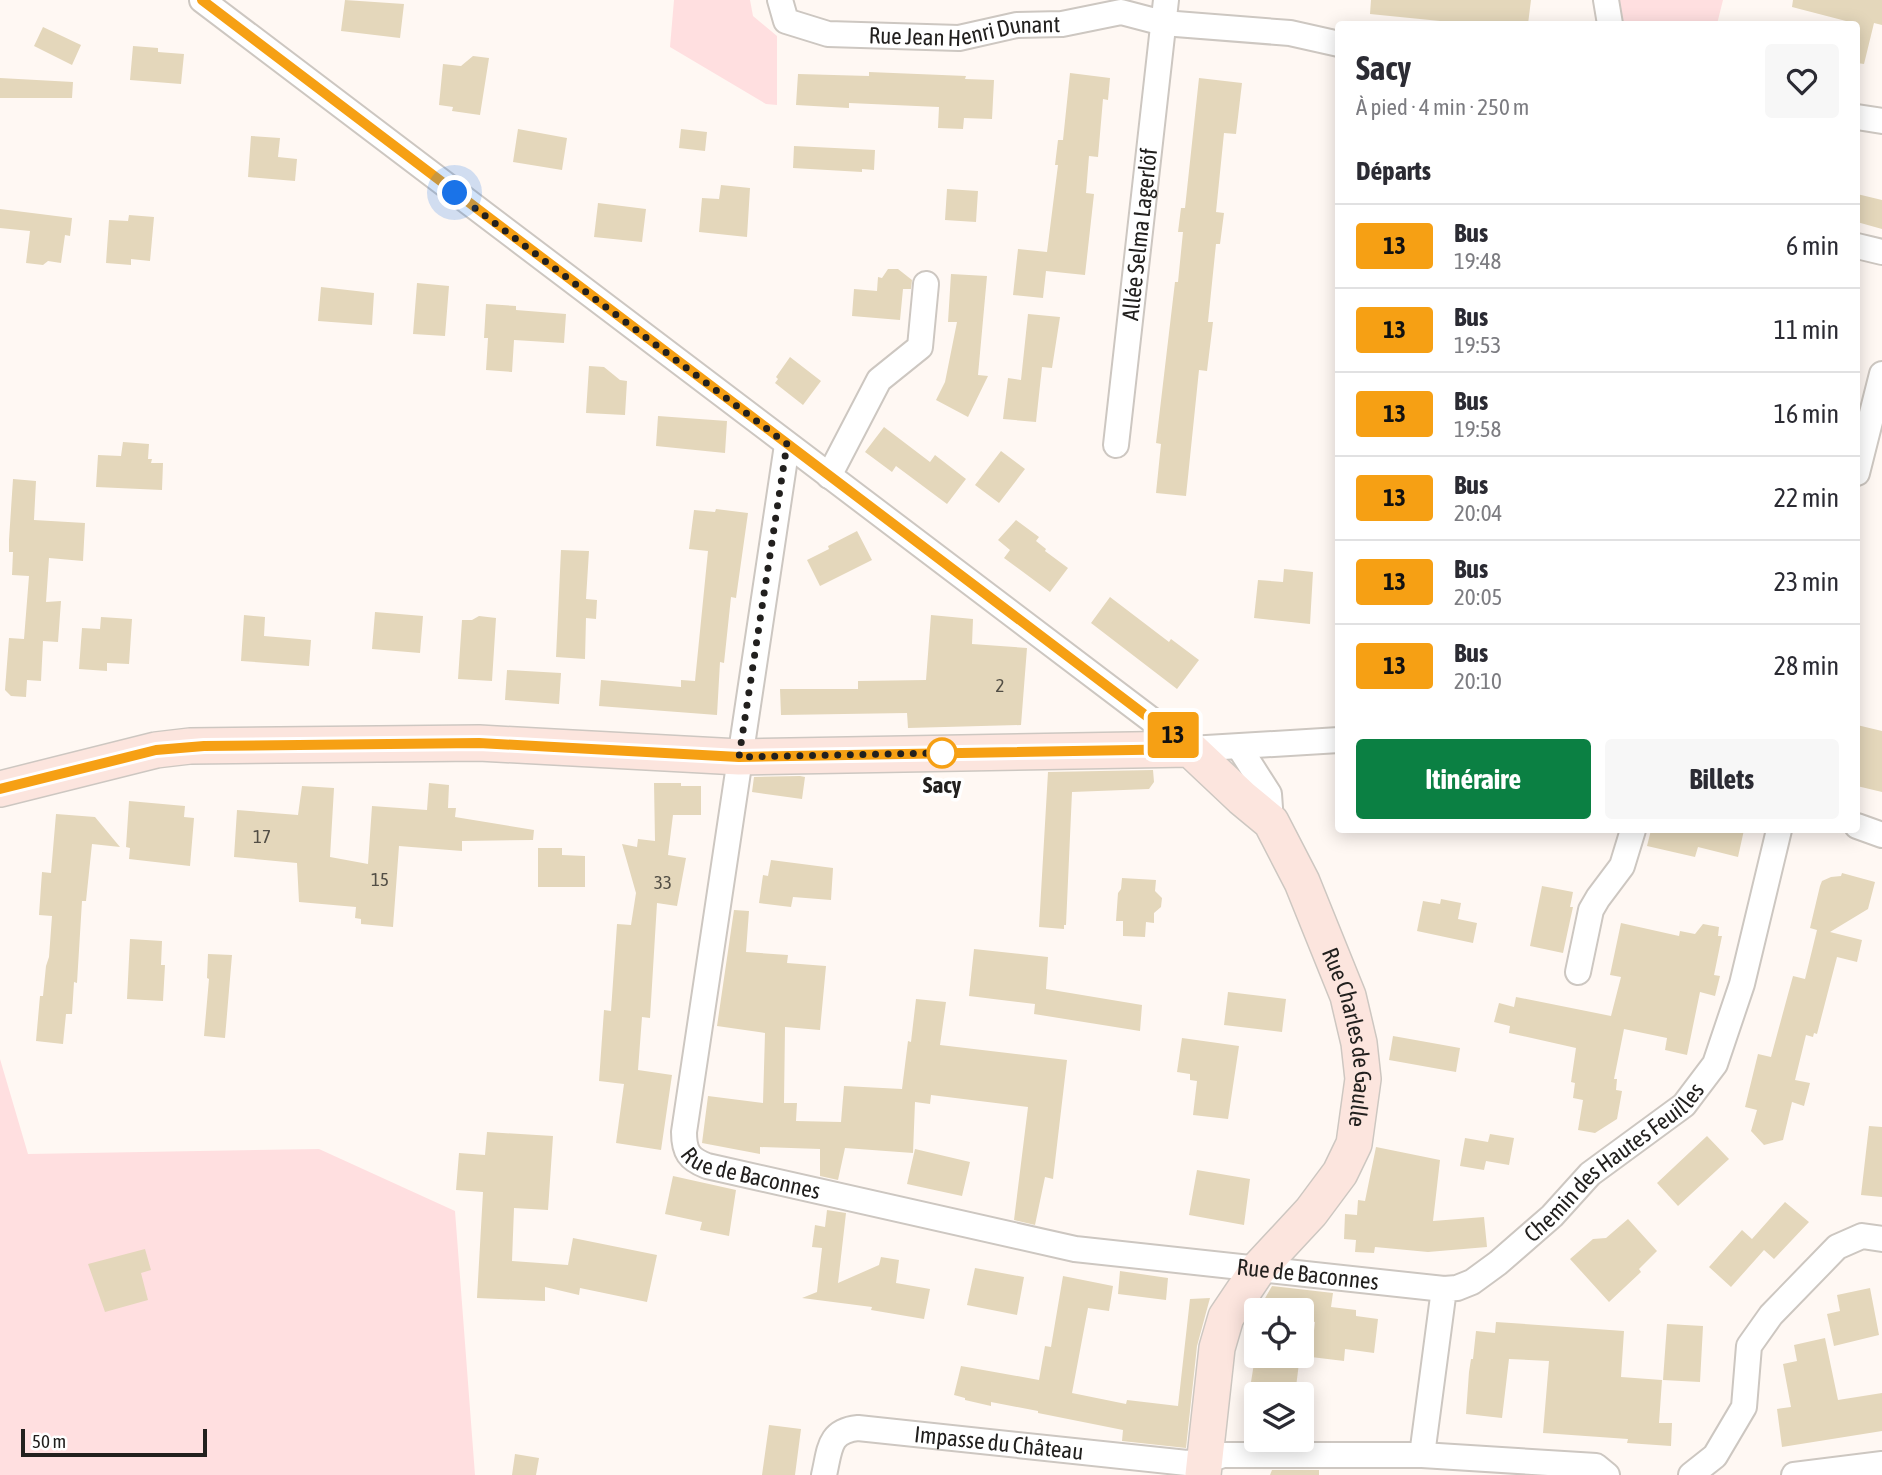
<!DOCTYPE html>
<html lang="fr">
<head>
<meta charset="utf-8">
<style>
  :root { --surface:#fff; --page:#f7f7f7; --text:#2b2b33; --muted:#7c7c81; --line:#e1e1e2; --accent:#0b8043 }
  body { margin:0; font-family:"Asap Condensed",sans-serif; background:var(--page); color:var(--text); height:100vh; display:flex; flex-direction:column; font-size:26px; white-space:nowrap }
  * { box-sizing:border-box; margin:0 }
  p { font-size:23px; color:var(--muted) }
  .icon { flex:none; width:38px; height:38px; fill:none; stroke:currentColor; stroke-width:2; stroke-linecap:round; stroke-linejoin:round }
  .map { position:relative; flex:1; overflow:hidden }
  .side { position:absolute; left:1335px; top:21px; width:525px; height:812px; display:flex; flex-direction:column; background:var(--surface); border-radius:7px; box-shadow:0 4px 18px #0003 }
  .side>* { flex:none }
  .badge { padding:0 14px; border-radius:5px; font-size:24px; line-height:46px }
  .buttons { position:absolute; left:1244px; top:1298px; display:grid; gap:14px }
  .buttons a { display:grid; place-items:center; width:70px; height:70px; border-radius:7px; background:var(--surface); box-shadow:0 4px 18px #0003; font-size:35px }
  .scale { position:absolute; left:21px; bottom:18px; width:186px; box-sizing:border-box; padding-left:7px; border:4px solid #22201e; border-top:0; font-size:19px; line-height:24px; white-space:nowrap; color:#22201e; -webkit-text-stroke:5px #fff; paint-order:stroke }
  .you { position:absolute; width:35px; height:35px; margin:-18px; border:5px solid #fff; border-radius:50%; background:#1a73e8; box-shadow:0 0 0 10px #1a73e833 }
  .map>.badge { position:absolute; translate:-50% -50%; box-shadow:0 0 0 4px #fff }
  h2 { padding:0 21px; font-size:26px; line-height:63px }
  .round { display:grid; place-items:center; flex:none; width:74px; height:74px; border-radius:7px; background:var(--page) }
  .overview { display:flex; align-items:center; justify-content:space-between; height:119px; padding:0 21px }
  h1 { font-size:33px; font-weight:700; line-height:52px }
  .action { display:flex; gap:14px; margin-top:auto; padding:14px 21px }
  .action a { flex:1; height:80px; border-radius:7px; background:var(--accent); color:#fff; font-size:28px; font-weight:700; line-height:80px; text-align:center }
  .action a+a { background:var(--page); color:var(--text) }
  ul { padding:0; list-style:none }
  li { display:flex; align-items:center; gap:21px; height:84px; padding:0 21px; border-top:2px solid var(--line) }
  li div { flex:1 }
  li b { display:block; font-size:26px }
  li em { font-style:normal }
  li .badge { min-width:77px; font-weight:700; text-align:center }
  .map>svg:first-child { display:block }
  .green { fill:#ffdfe0 }
  .building { fill:#e4d7bb }
  .lines { fill:none; stroke-linecap:round; stroke-linejoin:round }
  .street-casing { stroke:#cdc7c1; stroke-width:28 }
  .secondary-casing { stroke:#cdc7c1; stroke-width:38 }
  .street { stroke:#fff; stroke-width:24 }
  .secondary { stroke:#fce5de; stroke-width:35 }
  .line-casing { stroke:#fff; stroke-width:16 }
  .line { stroke:#f6a014; stroke-width:10 }
  .walk { stroke:#22201e; stroke-width:7; stroke-dasharray:0 12.6 }
  .stop-dot { fill:#fff; stroke:#f6a014; stroke-width:3.5 }
  .labels { text-anchor:middle; stroke-width:7; stroke-linejoin:round; paint-order:stroke }
  .number-label { font-size:19px; fill:#524e45 }
  .street-label { font-size:23px; fill:#22201e; stroke:#fff }
  .stop-label { font-size:23px; font-weight:bold; fill:#22201e; stroke:#fff }
</style>
</head>
<body>
<div class="map">
<svg width="1882" height="1475" viewBox="0 0 1882 1475">
  <rect width="100%" height="100%" fill="#fff8f3"/>
  <path class="green" d="M 674,0 L 750,0 L 753,16 L 777,36 L 777,105 L 766,104 L 670,47 Z
    M 1606,0 L 1723,0 L 1717,24 L 1610,24 Z
    M 0,1059 L 28,1154 L 319,1149 L 455,1211 L 475,1475 L 0,1475 Z"/>
  <path class="building" d="M 345,0 L 404,4 L 400,38 L 341,31 Z
    M 1371,0 L 1531,0 L 1528,24 L 1470,24 L 1370,14 Z
    M 1793,0 L 1882,0 L 1882,25 L 1874,23 L 1864,64 L 1857,63 L 1857,24 L 1845,24 L 1846,21 L 1792,7 Z
    M 43,27 L 81,45 L 72,65 L 34,46 Z
    M 133,46 L 158,48 L 158,52 L 184,54 L 181,84 L 130,80 Z
    M 473,56 L 489,58 L 480,115 L 452,111 L 453,107 L 439,105 L 443,64 L 461,66 Z
    M 869,72 L 966,76 L 965,79 L 994,80 L 992,119 L 964,118 L 963,129 L 938,128 L 939,107 L 849,103 L 849,108 L 796,105 L 798,74 L 869,76 Z
    M 1070,73 L 1110,78 L 1108,100 L 1103,99 L 1098,157 L 1089,156 L 1086,193 L 1094,194 L 1085,275 L 1046,271 L 1043,298 L 1013,295 L 1018,249 L 1047,252 L 1058,165 L 1055,165 L 1058,140 L 1063,140 Z
    M 0,78 L 73,82 L 72,98 L 0,98 Z
    M 1199,78 L 1242,83 L 1236,134 L 1224,133 L 1216,212 L 1224,213 L 1220,244 L 1216,244 L 1208,322 L 1213,322 L 1207,371 L 1199,370 L 1186,496 L 1156,493 L 1161,444 L 1156,443 L 1175,282 L 1178,282 L 1183,232 L 1178,232 L 1181,208 L 1185,208 Z
    M 518,129 L 567,138 L 562,170 L 513,162 Z
    M 681,129 L 707,132 L 705,151 L 679,148 Z
    M 251,136 L 280,138 L 278,157 L 297,159 L 295,181 L 248,177 Z
    M 794,146 L 875,150 L 874,170 L 862,169 L 862,172 L 793,168 Z
    M 721,185 L 750,188 L 747,237 L 699,232 L 702,198 L 719,199 Z
    M 947,189 L 978,191 L 976,222 L 945,220 Z
    M 1857,194 L 1882,200 L 1882,229 L 1857,222 Z
    M 598,203 L 646,209 L 642,242 L 594,237 Z
    M 0,209 L 72,218 L 70,236 L 65,235 L 61,263 L 48,261 L 43,265 L 26,263 L 30,231 L 0,228 Z
    M 129,215 L 154,217 L 150,261 L 131,259 L 131,265 L 106,263 L 109,220 L 128,221 Z
    M 888,269 L 898,269 L 912,280 L 911,289 L 903,289 L 900,320 L 852,316 L 854,289 L 877,291 L 878,277 L 882,278 Z
    M 951,274 L 987,276 L 978,375 L 988,376 L 968,417 L 936,400 L 945,382 L 957,322 L 948,322 Z
    M 417,283 L 449,286 L 445,336 L 413,334 Z
    M 321,287 L 374,293 L 372,325 L 318,321 Z
    M 486,304 L 516,306 L 516,310 L 566,314 L 564,343 L 514,340 L 512,372 L 486,370 L 488,338 L 484,338 Z
    M 1028,314 L 1060,317 L 1052,368 L 1042,367 L 1036,422 L 1003,419 L 1008,378 L 1021,380 Z
    M 790,357 L 821,381 L 803,405 L 775,383 L 778,379 L 776,377 Z
    M 589,366 L 604,367 L 620,380 L 627,381 L 625,415 L 586,413 Z
    M 658,416 L 727,421 L 725,453 L 656,446 Z
    M 884,427 L 930,462 L 935,455 L 966,479 L 947,504 L 896,466 L 892,472 L 865,452 Z
    M 123,442 L 149,444 L 148,459 L 152,459 L 151,463 L 163,463 L 162,490 L 96,487 L 98,455 L 121,456 Z
    M 1001,451 L 1025,469 L 999,503 L 975,485 Z
    M 13,479 L 36,481 L 34,520 L 85,523 L 83,561 L 49,558 L 46,602 L 61,601 L 58,642 L 43,641 L 41,681 L 27,680 L 26,697 L 11,696 L 5,690 L 9,638 L 24,639 L 29,576 L 12,575 L 13,552 L 9,552 L 9,540 Z
    M 716,509 L 748,513 L 736,598 L 731,597 L 724,663 L 720,662 L 717,715 L 599,706 L 601,680 L 681,687 L 681,680 L 695,681 L 708,551 L 689,549 L 694,510 L 715,512 Z
    M 1016,520 L 1039,537 L 1036,541 L 1046,549 L 1045,551 L 1068,568 L 1050,592 L 1004,558 L 1010,550 L 998,540 Z
    M 857,531 L 872,560 L 820,586 L 807,560 L 829,549 L 828,546 Z
    M 561,550 L 589,551 L 586,599 L 597,600 L 596,619 L 586,618 L 585,659 L 556,657 Z
    M 1284,569 L 1313,572 L 1310,624 L 1254,618 L 1258,580 L 1283,582 Z
    M 1110,597 L 1169,642 L 1171,639 L 1199,660 L 1177,689 L 1091,623 Z
    M 375,612 L 423,616 L 420,653 L 372,649 Z
    M 244,615 L 265,617 L 264,636 L 311,640 L 309,666 L 241,661 Z
    M 931,615 L 973,619 L 972,644 L 1027,648 L 1021,725 L 908,728 L 907,713 L 781,715 L 780,689 L 858,689 L 858,681 L 926,680 Z
    M 479,616 L 496,618 L 492,681 L 458,679 L 462,620 L 472,620 Z
    M 101,617 L 132,619 L 129,664 L 107,663 L 107,671 L 79,669 L 82,628 L 100,629 Z
    M 507,670 L 561,673 L 559,704 L 505,700 Z
    M 1857,725 L 1882,731 L 1882,792 L 1857,786 Z
    M 1153,770 L 1154,782 L 1149,789 L 1072,792 L 1066,925 L 1064,925 L 1064,929 L 1039,927 L 1048,772 Z
    M 800,776 L 805,777 L 802,799 L 752,792 L 754,777 Z
    M 429,783 L 449,785 L 448,808 L 456,808 L 455,817 L 534,830 L 533,840 L 462,841 L 462,851 L 399,846 L 393,927 L 361,924 L 361,919 L 355,918 L 356,907 L 299,902 L 297,863 L 234,857 L 237,810 L 298,815 L 302,786 L 334,788 L 330,857 L 368,864 L 372,806 L 427,810 Z
    M 654,783 L 681,783 L 681,786 L 701,786 L 701,815 L 673,815 L 668,855 L 686,858 L 677,906 L 657,903 L 650,1018 L 642,1017 L 638,1070 L 672,1075 L 661,1150 L 616,1143 L 624,1084 L 599,1081 L 604,1010 L 611,1011 L 617,924 L 631,925 L 636,893 L 622,844 L 637,847 L 638,839 L 655,841 Z
    M 129,801 L 185,806 L 184,817 L 194,818 L 190,866 L 129,859 L 130,848 L 126,847 Z
    M 56,814 L 95,817 L 120,847 L 92,844 L 86,901 L 82,901 L 77,983 L 74,982 L 72,1014 L 66,1014 L 63,1044 L 36,1041 L 40,996 L 43,996 L 46,966 L 49,957 L 52,916 L 39,915 L 42,872 L 51,873 Z
    M 1651,830 L 1744,830 L 1738,857 L 1698,847 L 1695,857 L 1647,846 Z
    M 538,848 L 562,848 L 562,855 L 585,856 L 585,887 L 538,887 Z
    M 771,860 L 833,868 L 831,900 L 793,897 L 791,907 L 759,903 L 763,875 L 768,876 Z
    M 1842,873 L 1875,882 L 1868,909 L 1830,932 L 1862,940 L 1857,962 L 1837,957 L 1817,1034 L 1814,1033 L 1813,1037 L 1806,1035 L 1795,1080 L 1810,1083 L 1804,1106 L 1792,1102 L 1783,1140 L 1764,1145 L 1751,1131 L 1757,1110 L 1745,1107 L 1758,1054 L 1771,1057 L 1793,976 L 1805,979 L 1817,930 L 1810,928 L 1820,886 L 1822,881 L 1831,877 L 1841,876 Z
    M 1122,878 L 1156,880 L 1155,891 L 1162,898 L 1161,907 L 1154,913 L 1154,923 L 1146,922 L 1145,937 L 1123,936 L 1123,921 L 1116,921 L 1118,893 L 1121,889 Z
    M 1542,886 L 1573,892 L 1570,907 L 1573,907 L 1563,953 L 1530,946 Z
    M 1441,899 L 1461,903 L 1458,919 L 1477,923 L 1473,943 L 1417,931 L 1423,901 L 1440,904 Z
    M 734,910 L 749,911 L 746,952 L 788,955 L 787,963 L 826,966 L 820,1030 L 785,1027 L 784,1103 L 797,1103 L 796,1121 L 841,1122 L 844,1086 L 902,1089 L 908,1041 L 911,1042 L 916,999 L 946,1002 L 940,1045 L 1067,1060 L 1053,1179 L 1045,1177 L 1035,1225 L 1014,1220 L 1028,1107 L 931,1095 L 930,1104 L 915,1102 L 913,1153 L 845,1148 L 838,1180 L 820,1176 L 820,1149 L 760,1147 L 760,1154 L 702,1143 L 708,1096 L 763,1103 L 765,1033 L 717,1026 Z
    M 1621,923 L 1679,936 L 1680,931 L 1695,934 L 1703,924 L 1719,927 L 1718,936 L 1722,936 L 1714,975 L 1720,976 L 1715,996 L 1700,992 L 1687,1055 L 1665,1050 L 1667,1038 L 1624,1029 L 1614,1079 L 1617,1079 L 1616,1090 L 1622,1091 L 1617,1119 L 1595,1133 L 1578,1130 L 1583,1100 L 1573,1098 L 1575,1083 L 1571,1082 L 1576,1048 L 1509,1033 L 1510,1026 L 1494,1022 L 1499,1003 L 1514,1007 L 1516,997 L 1611,1016 L 1621,977 L 1610,975 Z
    M 130,939 L 162,941 L 161,965 L 165,965 L 163,1001 L 127,999 Z
    M 974,949 L 1048,957 L 1046,989 L 1142,1005 L 1140,1031 L 1034,1014 L 1035,1004 L 969,996 Z
    M 208,954 L 232,955 L 225,1038 L 204,1036 L 209,979 L 207,978 Z
    M 1228,992 L 1286,999 L 1282,1032 L 1224,1025 Z
    M 1393,1036 L 1460,1048 L 1456,1072 L 1389,1060 Z
    M 1182,1038 L 1239,1046 L 1228,1119 L 1193,1115 L 1197,1081 L 1190,1080 L 1190,1074 L 1177,1072 Z
    M 1869,1126 L 1882,1127 L 1882,1197 L 1861,1195 Z
    M 487,1132 L 553,1136 L 548,1210 L 514,1208 L 512,1261 L 568,1265 L 573,1238 L 657,1255 L 647,1302 L 580,1288 L 579,1295 L 545,1287 L 545,1301 L 477,1298 L 483,1192 L 456,1190 L 459,1153 L 485,1155 Z
    M 1490,1134 L 1514,1138 L 1509,1165 L 1486,1161 L 1484,1170 L 1460,1166 L 1465,1138 L 1488,1142 Z
    M 1707,1136 L 1729,1159 L 1678,1206 L 1657,1183 Z
    M 1376,1147 L 1440,1160 L 1433,1221 L 1484,1217 L 1487,1247 L 1428,1252 L 1375,1247 L 1374,1253 L 1355,1252 L 1356,1240 L 1344,1239 L 1345,1214 L 1357,1215 L 1358,1200 L 1365,1201 Z
    M 915,1149 L 970,1162 L 962,1196 L 907,1184 Z
    M 1197,1170 L 1250,1179 L 1244,1225 L 1189,1215 Z
    M 673,1176 L 736,1190 L 729,1236 L 700,1230 L 702,1222 L 665,1214 Z
    M 1785,1202 L 1809,1222 L 1774,1259 L 1764,1250 L 1731,1287 L 1709,1267 L 1742,1230 L 1752,1239 Z
    M 827,1210 L 846,1213 L 838,1283 L 879,1265 L 881,1257 L 899,1260 L 896,1283 L 930,1289 L 924,1319 L 871,1310 L 872,1307 L 802,1298 L 817,1292 L 822,1248 L 812,1247 L 815,1225 L 825,1227 Z
    M 1628,1219 L 1657,1251 L 1639,1269 L 1641,1272 L 1609,1302 L 1570,1259 L 1593,1239 L 1606,1238 Z
    M 145,1249 L 151,1270 L 141,1273 L 148,1300 L 105,1312 L 88,1264 Z
    M 975,1268 L 1024,1277 L 1017,1315 L 967,1305 Z
    M 1120,1271 L 1168,1278 L 1166,1300 L 1118,1294 Z
    M 1063,1276 L 1113,1286 L 1109,1311 L 1088,1308 L 1072,1393 L 1126,1404 L 1127,1400 L 1178,1406 L 1190,1299 L 1210,1298 L 1197,1346 L 1186,1448 L 1122,1441 L 1123,1430 L 1038,1413 L 1038,1411 L 991,1402 L 991,1406 L 965,1400 L 965,1398 L 954,1395 L 961,1366 L 1039,1380 L 1045,1346 L 1051,1347 Z
    M 1272,1286 L 1333,1293 L 1331,1307 L 1356,1310 L 1356,1316 L 1378,1319 L 1374,1353 L 1345,1349 L 1344,1361 L 1311,1357 L 1315,1322 L 1302,1320 L 1302,1311 L 1260,1307 Z
    M 1870,1288 L 1879,1335 L 1834,1346 L 1827,1314 L 1840,1311 L 1837,1295 Z
    M 1496,1322 L 1624,1331 L 1621,1377 L 1662,1380 L 1659,1423 L 1672,1423 L 1671,1446 L 1627,1443 L 1628,1439 L 1543,1433 L 1549,1361 L 1509,1359 L 1502,1418 L 1466,1414 L 1469,1372 L 1471,1359 L 1473,1359 L 1476,1331 L 1495,1333 Z
    M 1667,1324 L 1703,1326 L 1700,1382 L 1663,1380 Z
    M 1825,1338 L 1838,1400 L 1882,1393 L 1882,1431 L 1782,1447 L 1777,1409 L 1791,1407 L 1783,1364 L 1797,1361 L 1794,1345 Z
    M 1255,1357 L 1299,1363 L 1296,1387 L 1251,1382 Z
    M 769,1425 L 801,1429 L 795,1475 L 762,1475 Z
    M 515,1454 L 539,1458 L 536,1475 L 512,1475 Z
    M 1272,1470 L 1319,1470 L 1319,1475 L 1270,1475 Z"/>
  <g class="lines">
    <defs>
      <g id="street">
        <path d="M 202,0 L 1190,749 L 1339,740"/>
        <path id="s1" d="M 780,0 L 786,21 L 828,34 L 959,38 L 1017,25 L 1062,24 L 1121,12 L 1163,23 L 1290,33 L 1339,44"/>
        <path d="M 1606,0 L 1610,24"/>
        <path d="M 1857,117 L 1882,121"/>
        <path d="M 1857,246 L 1882,252"/>
        <path id="s2" d="M 787,445 L 684,1132 C 684,1152 689,1159 707,1166 L 1075,1249 L 1444,1289"/>
        <path id="s3" d="M 1116,445 L 1166,0"/>
        <path d="M 1857,473 L 1882,374"/>
        <path d="M 829,476 L 879,380 L 920,347 L 926,284"/>
        <path d="M 1239,747 L 1269,794 L 1271,822"/>
        <path d="M 1857,826 L 1882,835"/>
        <path d="M 1578,972 L 1591,910 L 1598,898 L 1622,866 L 1633,830"/>
        <path id="s4" d="M 1422,1455 L 1444,1289 L 1457,1288 L 1472,1282 L 1498,1263 L 1552,1216 L 1590,1174 L 1684,1105 L 1715,1064 L 1742,984 L 1779,830"/>
        <path id="s5" d="M 824,1475 C 830,1450 828,1431 858,1428 L 1187,1463 L 1205,1461 L 1223,1455 L 1422,1455 L 1596,1466 L 1607,1475"/>
        <path d="M 1691,1475 L 1715,1456 L 1744,1407 L 1749,1346 L 1771,1315 L 1837,1247 L 1862,1236 L 1882,1239"/>
        <path d="M 1794,1475 L 1882,1464"/>
      </g>
      <g id="secondary">
        <path id="s6" d="M 0,789 L 156,750 L 190,746 L 479,743 L 739,757 L 1190,749 L 1242,798 L 1271,822 L 1302,882 L 1348,996 L 1359,1043 L 1363,1079 L 1354,1144 L 1340,1173 L 1311,1212 L 1259,1268 L 1226,1317 L 1217,1348 L 1203,1475"/>
      </g>
    </defs>
    <use href="#street" class="street-casing"/>
    <use href="#secondary" class="secondary-casing"/>
    <use href="#street" class="street"/>
    <use href="#secondary" class="secondary"/>
  </g>
  <g class="lines">
    <defs>
      <path id="line" d="M 0,789 L 156,750 L 204,746 L 479,743 L 739,757 L 1190,749 L 202,0"/>
    </defs>
    <use href="#line" class="line-casing"/>
    <use href="#line" class="line"/>
    <path class="walk" d="M 455,193 L 787,444 L 739,757 L 942,753"/>
  </g>
  <circle class="stop-dot" cx="942" cy="753" r="14"/>
  <g class="labels">
    <g class="number-label">
      <text x="1000" y="692">2</text>
      <text x="262" y="843">17</text>
      <text x="380" y="886">15</text>
      <text x="663" y="889">33</text>
    </g>
    <g class="street-label">
      <text dy="8" stroke="none"><textPath href="#s1" startOffset="203">Rue Jean Henri Dunant</textPath></text>
      <text dy="8" stroke="none"><textPath href="#s3" startOffset="212">Allée Selma Lagerlöf</textPath></text>
      <text dy="8" stroke="none"><textPath href="#s6" startOffset="1536">Rue Charles de Gaulle</textPath></text>
      <text dy="8" stroke="none"><textPath href="#s4" startOffset="383">Chemin des Hautes Feuilles</textPath></text>
      <text dy="8" stroke="none"><textPath href="#s2" startOffset="784">Rue de Baconnes</textPath></text>
      <text dy="8" stroke="none"><textPath href="#s2" startOffset="1351">Rue de Baconnes</textPath></text>
      <text dy="8" stroke="none"><textPath href="#s5" startOffset="206">Impasse du Château</textPath></text>
    </g>
    <g class="stop-label">
      <text x="942" y="793">Sacy</text>
    </g>
  </g>
</svg>
<div class="buttons">
<a><svg class="icon" aria-label="locate" viewBox="0 0 24 24"><circle cx="12" cy="12" r="6"/><path d="M12 2v4M12 18v4M2 12h4M18 12h4"/></svg></a>
<a><svg class="icon" aria-label="layers" viewBox="0 0 24 24"><path d="M12 4l9 5-9 5-9-5zM3 14l9 5 9-5"/></svg></a>
</div>
<div class="scale">50 m</div>
<div class="you" style="left:455px;top:193px"></div>
<b class="badge" style="left:1173px;top:735px;background:#f6a014;color:#111">13</b>
<section class="side">
<div class="overview"><div><h1>Sacy</h1><p>À pied · 4 min · 250 m</p></div><a class="round"><svg class="icon" aria-label="heart" viewBox="0 0 24 24"><path d="M12 20l-8-8c-3-5 5-10 8-4 3-6 11-1 8 4z"/></svg></a></div>
<h2>Départs</h2>
<ul>
<li><span class="badge" style="background:#f6a014;color:#111">13</span><div><b>Bus</b><p>19:48</p></div><em>6 min</em></li>
<li><span class="badge" style="background:#f6a014;color:#111">13</span><div><b>Bus</b><p>19:53</p></div><em>11 min</em></li>
<li><span class="badge" style="background:#f6a014;color:#111">13</span><div><b>Bus</b><p>19:58</p></div><em>16 min</em></li>
<li><span class="badge" style="background:#f6a014;color:#111">13</span><div><b>Bus</b><p>20:04</p></div><em>22 min</em></li>
<li><span class="badge" style="background:#f6a014;color:#111">13</span><div><b>Bus</b><p>20:05</p></div><em>23 min</em></li>
<li><span class="badge" style="background:#f6a014;color:#111">13</span><div><b>Bus</b><p>20:10</p></div><em>28 min</em></li>
</ul>
<div class="action"><a>Itinéraire</a><a>Billets</a></div>
</section>
</div>
</body>
</html>
